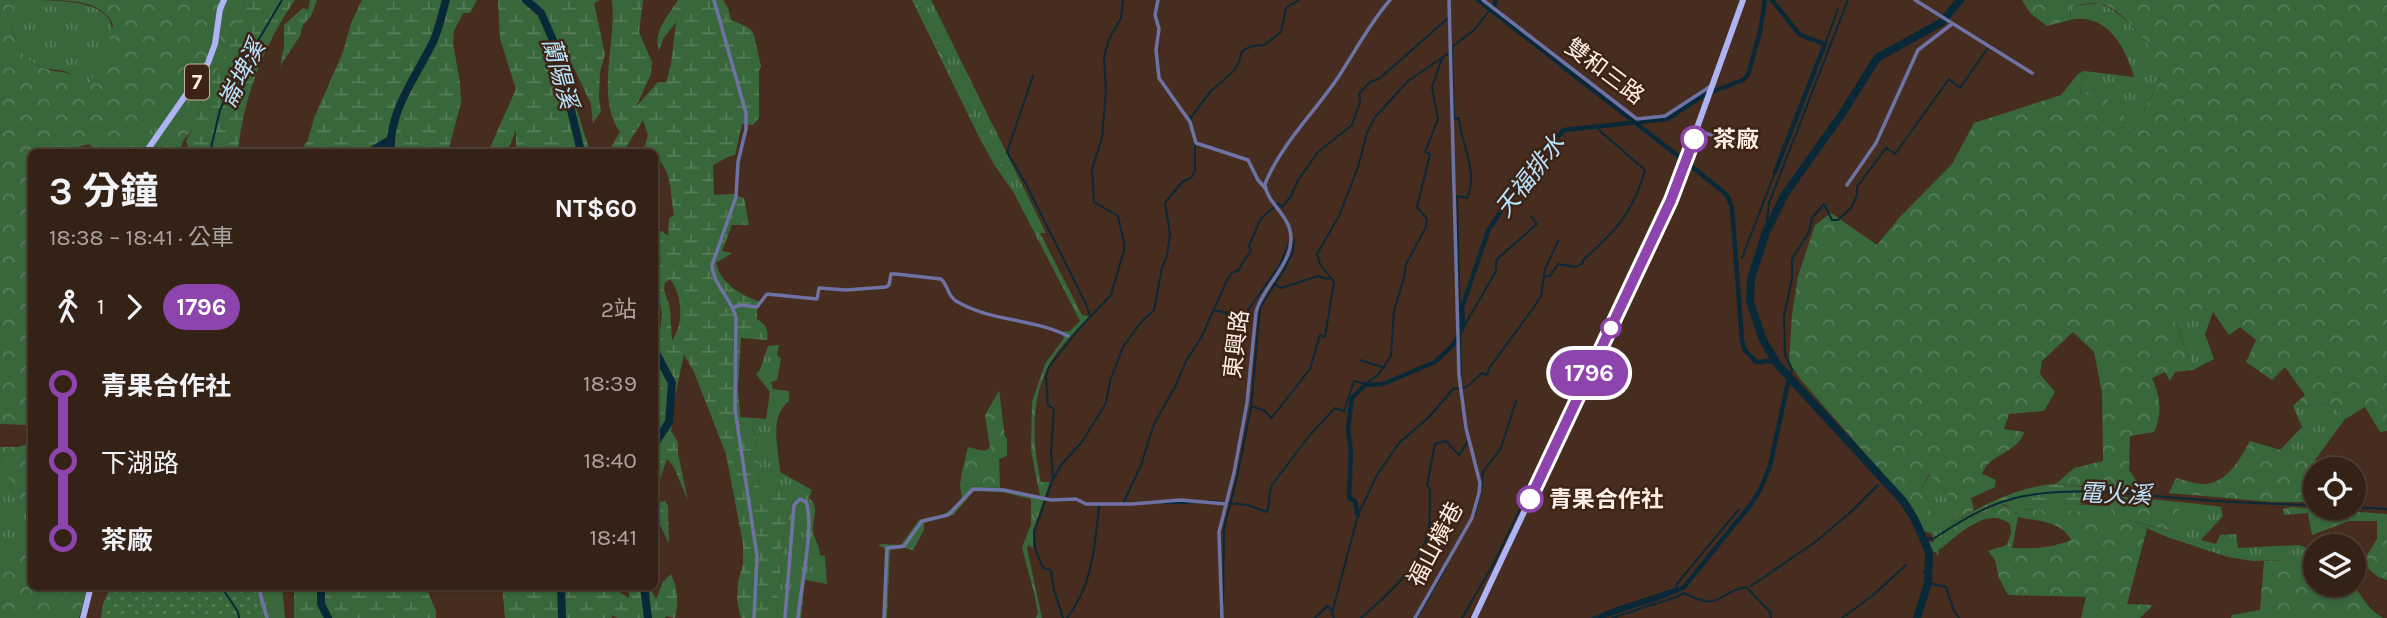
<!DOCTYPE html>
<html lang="zh-TW">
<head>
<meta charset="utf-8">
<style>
  :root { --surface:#352217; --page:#3d2a20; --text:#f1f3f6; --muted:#aaa4a1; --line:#4f3f36 }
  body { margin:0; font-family:Karla,"Noto Sans TC",sans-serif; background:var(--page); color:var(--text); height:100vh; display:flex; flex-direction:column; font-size:26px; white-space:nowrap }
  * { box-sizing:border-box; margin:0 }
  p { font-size:23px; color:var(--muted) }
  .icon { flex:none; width:38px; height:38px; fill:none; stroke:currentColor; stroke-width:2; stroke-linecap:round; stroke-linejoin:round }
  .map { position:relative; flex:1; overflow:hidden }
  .drawer { position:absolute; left:28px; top:149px; width:630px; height:441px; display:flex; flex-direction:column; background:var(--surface); border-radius:10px; box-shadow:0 2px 5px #0004,0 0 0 2px var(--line) }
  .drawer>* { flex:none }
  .badge { padding:0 14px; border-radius:23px; font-size:24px; line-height:46px }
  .controls { position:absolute; left:2303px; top:457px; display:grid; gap:14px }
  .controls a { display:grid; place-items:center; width:63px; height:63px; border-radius:50%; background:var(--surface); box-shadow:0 2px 5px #0004,0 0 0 2px var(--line); font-size:35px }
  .map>.badge { position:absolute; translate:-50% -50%; box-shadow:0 0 0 4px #fff }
  .legs { display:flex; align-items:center; gap:10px; height:77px; padding:0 21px; font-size:23px }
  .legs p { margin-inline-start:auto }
  .summary { display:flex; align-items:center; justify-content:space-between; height:119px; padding:0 21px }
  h1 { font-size:38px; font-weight:700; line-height:52px }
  ul { padding:0 21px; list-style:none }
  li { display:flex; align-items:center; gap:24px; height:77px; font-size:26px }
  li i { display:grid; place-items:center; width:10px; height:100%; margin:0 9px; background:currentColor }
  li i::after { content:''; width:18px; height:18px; margin:-9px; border:5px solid; border-radius:50%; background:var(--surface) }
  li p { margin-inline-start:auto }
  li:first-child i { background:linear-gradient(#0000 50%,currentColor 0) }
  li:last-child i { background:linear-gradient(currentColor 50%,#0000 0) }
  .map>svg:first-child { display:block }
  .grass { fill:url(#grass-tufts) }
  .forest { fill:url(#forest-crowns); fill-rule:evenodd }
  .wetland { fill:url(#wetland-marsh); fill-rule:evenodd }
  .park { fill:url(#park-dots) }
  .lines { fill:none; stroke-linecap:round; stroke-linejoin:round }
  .stream { stroke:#0a2938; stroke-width:2 }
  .canal { stroke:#0a2938; stroke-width:4.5 }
  .river { stroke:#0a2938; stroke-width:8 }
  .minor { stroke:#6e72a5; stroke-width:3.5 }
  .primary { stroke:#aeb4f3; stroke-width:6 }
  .line-1-casing { stroke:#fff; stroke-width:16 }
  .line-1 { stroke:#8e44ad; stroke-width:10 }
  .stop-1-dot { fill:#fff; stroke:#8e44ad; stroke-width:3.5 }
  .labels { text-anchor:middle; stroke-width:5; stroke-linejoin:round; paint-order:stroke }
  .shield { fill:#3c2315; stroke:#c4b0a6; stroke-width:2 }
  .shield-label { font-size:21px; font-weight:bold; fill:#feede4 }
  .street-label { font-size:23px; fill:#feede4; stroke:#3c2315 }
  .stop-label { font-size:23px; font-weight:bold; fill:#feede4; stroke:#3c2315; text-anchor:start }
  .water-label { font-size:24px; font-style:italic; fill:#b9e4ff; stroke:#3c2315 }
</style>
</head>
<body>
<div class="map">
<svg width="2387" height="618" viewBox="0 0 2387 618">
  <defs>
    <pattern id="grass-tufts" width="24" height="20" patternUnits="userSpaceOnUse" patternTransform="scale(1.75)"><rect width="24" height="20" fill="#39673c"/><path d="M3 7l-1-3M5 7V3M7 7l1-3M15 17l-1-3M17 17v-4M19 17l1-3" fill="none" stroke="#577d58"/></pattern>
    <pattern id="forest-crowns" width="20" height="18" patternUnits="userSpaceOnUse" patternTransform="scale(1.75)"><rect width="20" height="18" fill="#39673c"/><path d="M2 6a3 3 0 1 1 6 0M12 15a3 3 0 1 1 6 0" fill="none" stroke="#577d58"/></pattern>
    <pattern id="wetland-marsh" width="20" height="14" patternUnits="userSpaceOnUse" patternTransform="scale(1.75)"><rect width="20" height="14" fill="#39673c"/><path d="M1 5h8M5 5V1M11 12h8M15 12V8" fill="none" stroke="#577d58"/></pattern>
    <pattern id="park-dots" width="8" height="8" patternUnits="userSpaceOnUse" patternTransform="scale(1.75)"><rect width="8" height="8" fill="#39673c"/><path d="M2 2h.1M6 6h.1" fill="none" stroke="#577d58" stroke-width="1.8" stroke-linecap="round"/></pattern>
  </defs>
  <rect width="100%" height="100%" fill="#472d1f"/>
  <path class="grass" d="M 14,0 C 82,0 149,0 89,84 C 81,80 72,73 64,71 C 57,69 48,70 41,67 C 15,57 8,25 14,0 Z
    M 916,0 L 931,0 L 1046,233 L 1040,233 L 1082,315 L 1089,316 C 1076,331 1060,346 1050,363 C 1030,399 1032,443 1041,482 L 1050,482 L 1033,530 L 1033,548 L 1028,545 L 1027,548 L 1042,618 L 1036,618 L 1038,613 L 1034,592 L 1022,548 L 1031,524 L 1031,499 L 1002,492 L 974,491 L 953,515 L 924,523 L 924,530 L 913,550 L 905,548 L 890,550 L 887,618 L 883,618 L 885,550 L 883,547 L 878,546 L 882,544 L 901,545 L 919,520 C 941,517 948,515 962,498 L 960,485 L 962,472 L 969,472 L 968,486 L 1000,488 L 1040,496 L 1031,450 L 1032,402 L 1045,364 L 1064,338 L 1061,332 L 1070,331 L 1080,321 L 1014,193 L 995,166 L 1003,171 L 973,116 Z
    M 2099,3 C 2121,10 2161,50 2160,76 C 2159,87 2139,118 2133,130 L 2121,127 L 2106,106 L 2091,96 L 2080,95 L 2084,71 L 2134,77 C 2126,47 2106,12 2070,20 L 2071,6 Z
    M 158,112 L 164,112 L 178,122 L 163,148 L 155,147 L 152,152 L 139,152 L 143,146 L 127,131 Z
    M 2194,308 L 2213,312 L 2205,334 L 2214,359 L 2193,370 L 2175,320 Z
    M 779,345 L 777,355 L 781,359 L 777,380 L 771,382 L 773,389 L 789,391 L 789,401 C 768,417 779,449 780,472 L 812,490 L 809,498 C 821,507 811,520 813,532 C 815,540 820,547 820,555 L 825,556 L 827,584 L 805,580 L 801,618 L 777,618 C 779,593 781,513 796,496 L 776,484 L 767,494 L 762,492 L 758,485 L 759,469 L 756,438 L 752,427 L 741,427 L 739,417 L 766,419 L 770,392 L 756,374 L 760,370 L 768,346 Z
    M 2333,404 L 2345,419 L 2315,460 L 2280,450 L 2302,427 L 2293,406 Z
    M 0,456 L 21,511 L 31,513 L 31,532 L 5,559 L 0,556 Z
    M 1930,474 L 1956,503 L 1949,512 L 1954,522 L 1941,531 L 1941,533 L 1944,533 L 1942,548 L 1939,549 L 1938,557 L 1936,552 L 1930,553 L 1928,542 L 1934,542 L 1932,533 L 1922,531 L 1930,528 L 1930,503 L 1921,490 Z
    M 2013,501 L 2016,503 L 2039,502 L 2109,506 L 2113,514 L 2102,525 L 2070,511 L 2013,509 L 2004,504 Z
    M 2181,502 L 2223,507 L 2221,508 L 2223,516 L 2201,540 L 2216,544 L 2220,535 L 2236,534 L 2238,548 L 2299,545 L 2315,551 L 2315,566 L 2283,560 L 2253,561 L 2228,557 L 2167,537 L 2128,520 L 2173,532 Z
    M 255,586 L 282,586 L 285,618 L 264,618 Z"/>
  <path class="forest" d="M 0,0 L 14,0 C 8,25 15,57 41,67 C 60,75 70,68 89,84 C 102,65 109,47 113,24 C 100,0 72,1 47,0 L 245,0 L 224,57 L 200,104 L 194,127 L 183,141 L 180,152 L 172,152 L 174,149 L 163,148 L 178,122 L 164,112 L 158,112 L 128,131 L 144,146 L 139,152 L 97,152 L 89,144 L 60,152 L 32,152 L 31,155 L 29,155 L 32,156 L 31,425 L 0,424 Z
    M 912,0 L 916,0 L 973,116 L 1005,174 L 995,166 L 980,139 Z
    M 2022,0 L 2387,0 L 2387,431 L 2380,432 L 2365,407 L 2345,419 L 2333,404 L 2293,406 L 2305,395 L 2285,367 L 2272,380 L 2246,362 L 2256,340 L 2240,327 L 2229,335 L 2213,312 L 2194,308 L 2175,321 L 2193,370 L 2175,372 L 2170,381 L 2165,372 L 2152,378 C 2160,396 2163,413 2154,432 L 2130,436 L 2129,470 L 2143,491 L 2056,484 L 2074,468 L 2103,461 L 2102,393 L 2094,352 L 2073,332 L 2042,361 L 2040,374 L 2055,392 L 2044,411 L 2009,414 L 2004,429 L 2024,432 C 2019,449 1999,453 1988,464 C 1986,465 1983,472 1982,474 L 1996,480 L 1995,487 L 1971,498 L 1974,510 L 1954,522 L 1949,512 L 1956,503 L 1929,474 L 1921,490 L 1930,503 L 1930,528 L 1922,531 L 1912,507 L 1801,380 L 1789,363 L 1792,314 L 1798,276 L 1815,225 L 1831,213 L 1877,245 L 1899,218 L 1952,164 L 1974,123 L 2061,95 L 2078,74 L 2084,71 L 2080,94 L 2091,96 L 2100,90 L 2109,97 L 2106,106 L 2125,113 L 2121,127 L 2133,130 C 2139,117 2159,88 2160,76 C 2161,53 2120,5 2098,3 C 2090,2 2080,5 2071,6 L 2070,20 L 2047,26 L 2030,13 Z
    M 999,391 L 1005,437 L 1007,438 L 1007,456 L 999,459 L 1000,488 L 967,486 L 969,473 L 962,472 L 968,447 L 984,451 L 990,448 L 985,415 Z
    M 2250,441 L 2315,460 L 2317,469 L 2315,469 L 2315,502 L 2272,502 L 2169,493 L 2176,478 C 2184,480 2195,484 2203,484 C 2227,484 2240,459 2250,441 Z
    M 31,443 L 31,485 L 28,489 L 27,499 L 31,498 L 31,513 L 21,511 L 0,456 L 0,447 L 18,447 Z
    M 2116,496 L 2181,502 L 2174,532 L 2133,521 L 2147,529 L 2127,604 L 2153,605 L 2140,618 L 2081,618 L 2086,597 L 2008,595 L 1999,578 L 1995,560 L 1988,551 L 2007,545 L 2011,533 L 2010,524 C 1989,506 1959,533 1942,548 L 1944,533 L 1954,526 L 2000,505 C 2005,505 2010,508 2016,509 C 2043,511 2070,509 2097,514 L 2102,524 L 2107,517 L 2113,514 L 2109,506 ZM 2018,517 C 2037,521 2062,521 2071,540 C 2051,548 2034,549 2012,548 Z
    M 2291,507 L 2387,514 L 2387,580 L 2378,577 L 2362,563 L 2377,539 L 2377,521 L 2349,521 L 2312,535 L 2308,513 L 2284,515 L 2283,509 Z
    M 31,532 L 32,586 L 88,586 L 79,618 L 0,618 L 0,556 L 6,558 Z
    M 2283,560 L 2315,566 L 2315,584 L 2354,584 C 2361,597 2369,610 2383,618 L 2231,618 L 2232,615 L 2260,610 L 2264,561 Z"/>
  <path class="wetland" d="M 245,0 L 295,0 C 264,44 243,98 238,152 L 190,152 L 186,141 L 194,126 L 200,104 L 224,57 Z
    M 310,0 L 317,0 L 311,16 L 303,25 L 300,36 L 280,66 L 284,47 L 284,25 L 303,8 L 308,10 Z
    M 362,0 L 477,0 L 470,13 L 463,13 L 454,31 L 453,44 L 460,82 L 461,103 L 448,152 L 300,152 L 308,140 L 314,118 L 343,52 L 351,23 Z
    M 498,0 L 600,0 L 594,3 L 605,54 L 600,72 L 599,98 L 601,111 L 593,123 L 591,104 L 571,62 L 572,94 L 590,152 L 516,152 L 516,130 L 507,152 L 488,152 L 516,89 L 500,39 Z
    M 612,0 L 643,0 L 639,32 L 652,62 L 651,74 L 636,107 L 658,82 L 666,82 L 671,64 L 676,22 L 663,39 L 659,51 C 653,30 668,17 678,0 L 723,0 L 728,8 L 731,20 C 737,23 748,26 752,31 C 755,35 759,59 761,66 L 759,71 L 759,118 L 753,125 L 742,124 L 735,155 C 727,156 720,162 713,165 L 714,195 L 733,194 L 744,198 L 749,225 L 732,225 L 722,251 L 732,253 L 716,263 C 721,284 742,296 761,302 L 757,307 L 757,319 C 766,325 769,330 767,340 L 741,338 L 738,388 L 741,427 L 752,427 L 756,438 L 759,469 L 758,485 L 762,491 L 767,494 L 775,483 L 796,496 C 781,512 779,593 777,618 L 741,618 L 737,600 L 738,582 L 743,564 L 743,544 L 726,454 L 694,372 L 684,354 L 674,401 L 671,431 L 678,442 L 678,454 L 688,501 L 674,467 L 667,459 L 660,479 L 659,502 L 665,501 L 668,506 L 669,544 L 656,516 L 655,523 L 654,331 L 659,338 L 662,313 L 655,285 L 655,260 L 661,262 C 658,252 651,241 657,232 L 662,231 L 668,236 L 669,218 L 674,215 C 670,196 673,169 655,157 L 654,152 L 643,152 L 648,135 L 643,120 L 625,149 L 620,152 L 608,152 L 620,132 C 595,98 617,40 612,0 ZM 670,279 C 683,297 684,322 672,341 L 670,309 L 664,289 L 665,283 Z
    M 2056,484 L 2102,489 L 2094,492 L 2082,504 L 2015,503 L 2013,501 L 1977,515 L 1941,534 L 1941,531 C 1971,510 2020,485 2056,484 Z
    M 671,574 C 678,589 679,602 675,618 L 666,616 L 665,618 L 617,618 L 612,615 L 612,618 L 505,618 L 502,586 L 610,586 L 629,598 L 629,586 L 649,586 L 656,599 L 663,582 Z
    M 294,586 L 425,586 L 436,611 L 436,618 L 294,618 Z"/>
  <path class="park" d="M 111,586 L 255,586 L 264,618 L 101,618 L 103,604 Z"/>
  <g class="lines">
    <path class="stream" d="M 1825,44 L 1838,9
      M 1033,76 L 1007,152 L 1027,186 L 1086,304 L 1090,316
      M 1190,122 L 1191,117 C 1198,109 1205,98 1212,90 C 1227,76 1238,73 1242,51 L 1252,46 L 1264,45 L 1281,32 L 1286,8 L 1299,0
      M 210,152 L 220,110 L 229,90 L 282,0
      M 1766,232 L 1769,203 L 1848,0
      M 1742,258 L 1775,172
      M 1544,275 L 1545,269 L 1558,241
      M 1274,284 L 1281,288 L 1318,276 L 1328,279
      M 1214,310 L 1243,317 L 1280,265 L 1288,245
      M 1462,330 L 1496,271 L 1496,260 L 1537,224 L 1531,216
      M 1360,360 L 1382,367
      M 1760,364 L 1761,362
      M 1461,376 L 1457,196 L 1467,198 C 1479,170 1461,146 1459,118 L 1454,119 L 1452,47 L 1474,30 L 1489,11
      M 1789,378 L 1792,369 L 1785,355 L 1784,316 L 1792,279 L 1792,259 L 1809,232 L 1812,218 L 1824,204 L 1832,220 L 1838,220 L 1851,208 L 1857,195 L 1857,187 L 1886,148 L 1895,154 L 1949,79 L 1960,88 L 1990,45
      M 1251,408 L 1254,407 L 1265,411 L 1271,418 L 1274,415 L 1310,369 L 1320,335 L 1325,337 L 1334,282 L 1320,264 L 1317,254 L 1339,216 L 1358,167 L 1367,133 L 1375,117 L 1408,81 L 1449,53
      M 1053,480 L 1061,465 L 1082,442 L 1106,403 L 1110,381 L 1123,347 L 1141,322 L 1154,310 L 1162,268 L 1167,256 L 1170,234 L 1165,203 L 1182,182 L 1191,178 L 1195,171 L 1195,144
      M 1882,482 L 1884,480
      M 1481,489 L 1483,472 L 1501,448 L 1516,401
      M 1209,501 L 1248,505 L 1267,512 C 1270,502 1268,494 1272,485 L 1309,436 L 1335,408 L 1344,411 L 1354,381 L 1366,384 L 1379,374 L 1391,356 L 1394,311 L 1404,278 L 1406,264 L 1426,227 L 1427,219 L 1417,207 L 1430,154 L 1425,152 L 1438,119 L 1432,87 L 1442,58
      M 1164,503 L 1190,503
      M 1123,504 L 1141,465 L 1154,424 L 1175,387 L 1186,361 L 1201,338 L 1228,278 L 1232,273 L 1239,270 C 1242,262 1248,257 1251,250 L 1249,246 L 1260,220 L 1278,203 L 1282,207 L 1291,196 L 1298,180 L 1318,152 L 1352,125 L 1360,102 L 1359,94 L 1370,82 L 1379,79 L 1447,19
      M 2354,507 L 2387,509
      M 1474,516 L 1480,495
      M 1924,538 L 1933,539 C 1959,522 1984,506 2015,498 C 2070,485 2135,495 2192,499 C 2233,503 2274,504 2315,505
      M 1923,572 L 1927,575
      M 1928,583 L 1946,587 L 1954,611 L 1959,618
      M 221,586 L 238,612 L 239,618
      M 1751,586 L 1814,543 L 1851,512 L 1878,485
      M 1223,604 L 1224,528 L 1236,482 L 1251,408 L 1260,308 L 1284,270 L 1293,251 L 1294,240
      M 1063,618 L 1054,590 L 1051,570 L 1043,568 L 1035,548 L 1034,533 L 1053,478 L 1051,453 L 1054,409 L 1048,405 L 1046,376 L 1049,367 L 1076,332 L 1111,295 L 1124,250 L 1124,243 L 1118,216 L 1094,202 L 1092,169 L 1102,138 L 1106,90 L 1104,57 L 1109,39 L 1121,18 L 1123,0
      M 1067,618 C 1093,584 1095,545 1099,506
      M 1315,618 L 1327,606 L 1332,610
      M 1334,618 L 1332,613 L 1358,515 L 1377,475 L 1399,443 L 1428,418 L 1454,388 C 1466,392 1473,380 1482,373 L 1487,375 L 1490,367 L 1534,307 L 1541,296 L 1544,276 L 1550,276 L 1558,264 L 1576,267 L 1583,263 L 1583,260 C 1616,231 1633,213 1645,170 L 1599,130 L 1598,126
      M 1361,618 C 1386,596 1420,567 1428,532 C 1431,518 1430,503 1430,489 L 1427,485 L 1435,444 L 1446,441 L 1459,455 L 1468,441
      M 1417,618 L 1446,567
      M 1462,618 L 1494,563 L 1607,328 L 1674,178 L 1681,158
      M 1593,618 L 1617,608 L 1678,588 L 1676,585 L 1739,509
      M 1612,618 L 1676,597 L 1684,593 C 1722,612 1713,594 1746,587 L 1770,612 L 1771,618
      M 1842,618 L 1872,596 L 1906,565"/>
    <path class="canal" d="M 1478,0 L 1559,63
      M 1772,0 L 1800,35 L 1825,44 L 1775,172
      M 1494,6 L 1496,0
      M 1562,66 L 1682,159
      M 1690,165 L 1727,195 L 1732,207 L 1742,341 L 1745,350 L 1756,362 L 1770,361 L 1778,365
      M 1358,515 L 1355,501 L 1349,498 L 1351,453 L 1348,429 L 1352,398 L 1365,385 L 1383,384 L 1435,362 L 1453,345 L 1461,331 L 1463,325 L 1462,308 L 1488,231 L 1528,169 L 1564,130 L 1667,119 L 1704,95 L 1743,80 L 1748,75 L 1760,32 L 1765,0
      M 1600,618 C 1627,606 1658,601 1684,587 L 1752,503 L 1761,488 L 1770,466 L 1789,378"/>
    <path class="river" d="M 526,0 L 541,13 L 556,47 L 581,152
      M 370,152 L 390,140
      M 391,152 C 388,112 416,77 433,42 C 439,29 442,14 446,0
      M 654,349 L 672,383 L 669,422 L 654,445
      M 321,586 L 321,604 L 328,618
      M 561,586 L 562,618
      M 644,586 L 648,618
      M 1917,618 L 1928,583 L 1929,552 L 1915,520 L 1904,502 L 1778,365 L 1763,340 L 1750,302 L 1751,279 L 1766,232 L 1785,194 L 1842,114 L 1877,58 L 1942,22 L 1960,0"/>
    <path class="minor" d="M 714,0 L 746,113 L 746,129 L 738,162 L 736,197 L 712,265 C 713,285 732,299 736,318 L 735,409 L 757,556 L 754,618
      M 1158,0 L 1155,15 L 1159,29 L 1156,50 L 1159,78 L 1190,122 L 1196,143 L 1248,160 L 1258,180 L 1265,188
      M 1483,0 L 1637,119 L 1665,116 L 1711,86
      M 1915,0 L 2032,73
      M 1697,131 L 1737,142
      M 1847,185 L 1876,143 L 1918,50 L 1952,24
      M 734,307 L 741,305 L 757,307 L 767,294 L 817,299 L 819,288 L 846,290 L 886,287 L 889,285 L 891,274 L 896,274 L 941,279 C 948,285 947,295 956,301 C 991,322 1033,318 1068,336
      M 258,586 L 267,618
      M 785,618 L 794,505 L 800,499 L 806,502 C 815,524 800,591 798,618
      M 884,618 L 887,548 L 904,546 L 922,521 L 948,515 L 973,489 L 1004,490 L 1051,500 L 1076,499 L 1086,504 L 1132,504 L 1181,500 L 1226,504
      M 1222,618 L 1219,532 L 1234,473 L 1247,403 L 1256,312 C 1263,284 1300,259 1289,227 C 1284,212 1266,200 1265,184 C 1281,144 1315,112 1339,76 C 1356,50 1369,24 1390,0
      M 1415,618 L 1472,518 L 1479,493 L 1480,483 L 1466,428 L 1459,375 L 1449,0"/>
    <path class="primary" d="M 146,152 L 208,63 L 215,44 L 220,9 L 224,0
      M 83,618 L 91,586
      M 1474,618 L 1671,200 L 1743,0"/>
  </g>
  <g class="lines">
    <defs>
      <path id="line-1" d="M 1530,499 L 1671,200 L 1694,139"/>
    </defs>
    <use href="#line-1" class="line-1-casing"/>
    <use href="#line-1" class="line-1"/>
  </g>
  <g class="stop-1-dot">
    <circle cx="1694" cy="139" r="12"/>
    <circle cx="1611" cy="328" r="9"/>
    <circle cx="1530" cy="499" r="12"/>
  </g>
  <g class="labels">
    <rect class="shield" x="185" y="64.5" width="24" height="35" rx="5"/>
    <g class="shield-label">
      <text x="197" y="89">7</text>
    </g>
    <g class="street-label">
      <text transform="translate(1605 71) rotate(37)" y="8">雙和三路</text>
      <text transform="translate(1236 344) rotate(-83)" y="8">東興路</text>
      <text transform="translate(1435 544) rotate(-62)" y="8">福山橫巷</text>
    </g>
    <g class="stop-label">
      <text x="1713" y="147">茶廠</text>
      <text x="1549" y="507">青果合作社</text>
    </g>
    <g class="water-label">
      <text transform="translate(560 73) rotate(74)" y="8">蘭陽溪</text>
      <text transform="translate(242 74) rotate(-63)" y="8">崙埤溪</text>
      <text transform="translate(1530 176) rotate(-52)" y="8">天福排水</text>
      <text transform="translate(2115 494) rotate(2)" y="8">電火溪</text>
    </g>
  </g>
</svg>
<div class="controls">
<a><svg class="icon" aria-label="locate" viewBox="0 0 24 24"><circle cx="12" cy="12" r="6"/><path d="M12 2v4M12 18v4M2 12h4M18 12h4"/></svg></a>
<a><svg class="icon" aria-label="layers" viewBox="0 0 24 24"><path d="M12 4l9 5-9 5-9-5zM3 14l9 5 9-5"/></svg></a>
</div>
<b class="badge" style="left:1589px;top:373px;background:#8e44ad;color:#fff">1796</b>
<section class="drawer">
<div class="summary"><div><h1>3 分鐘</h1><p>18:38 – 18:41 · 公車</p></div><b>NT$60</b></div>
<div class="legs"><svg class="icon" aria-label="walk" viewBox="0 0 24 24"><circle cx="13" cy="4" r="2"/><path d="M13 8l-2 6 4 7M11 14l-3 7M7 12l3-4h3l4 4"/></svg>1<svg class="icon" aria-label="forward" viewBox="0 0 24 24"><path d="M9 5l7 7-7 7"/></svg><b class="badge" style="background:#8e44ad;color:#fff">1796</b><p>2站</p></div>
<ul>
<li><i style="color:#8e44ad"></i><b>青果合作社</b><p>18:39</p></li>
<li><i style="color:#8e44ad"></i><span>下湖路</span><p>18:40</p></li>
<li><i style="color:#8e44ad"></i><b>茶廠</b><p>18:41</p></li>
</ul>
</section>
</div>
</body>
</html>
